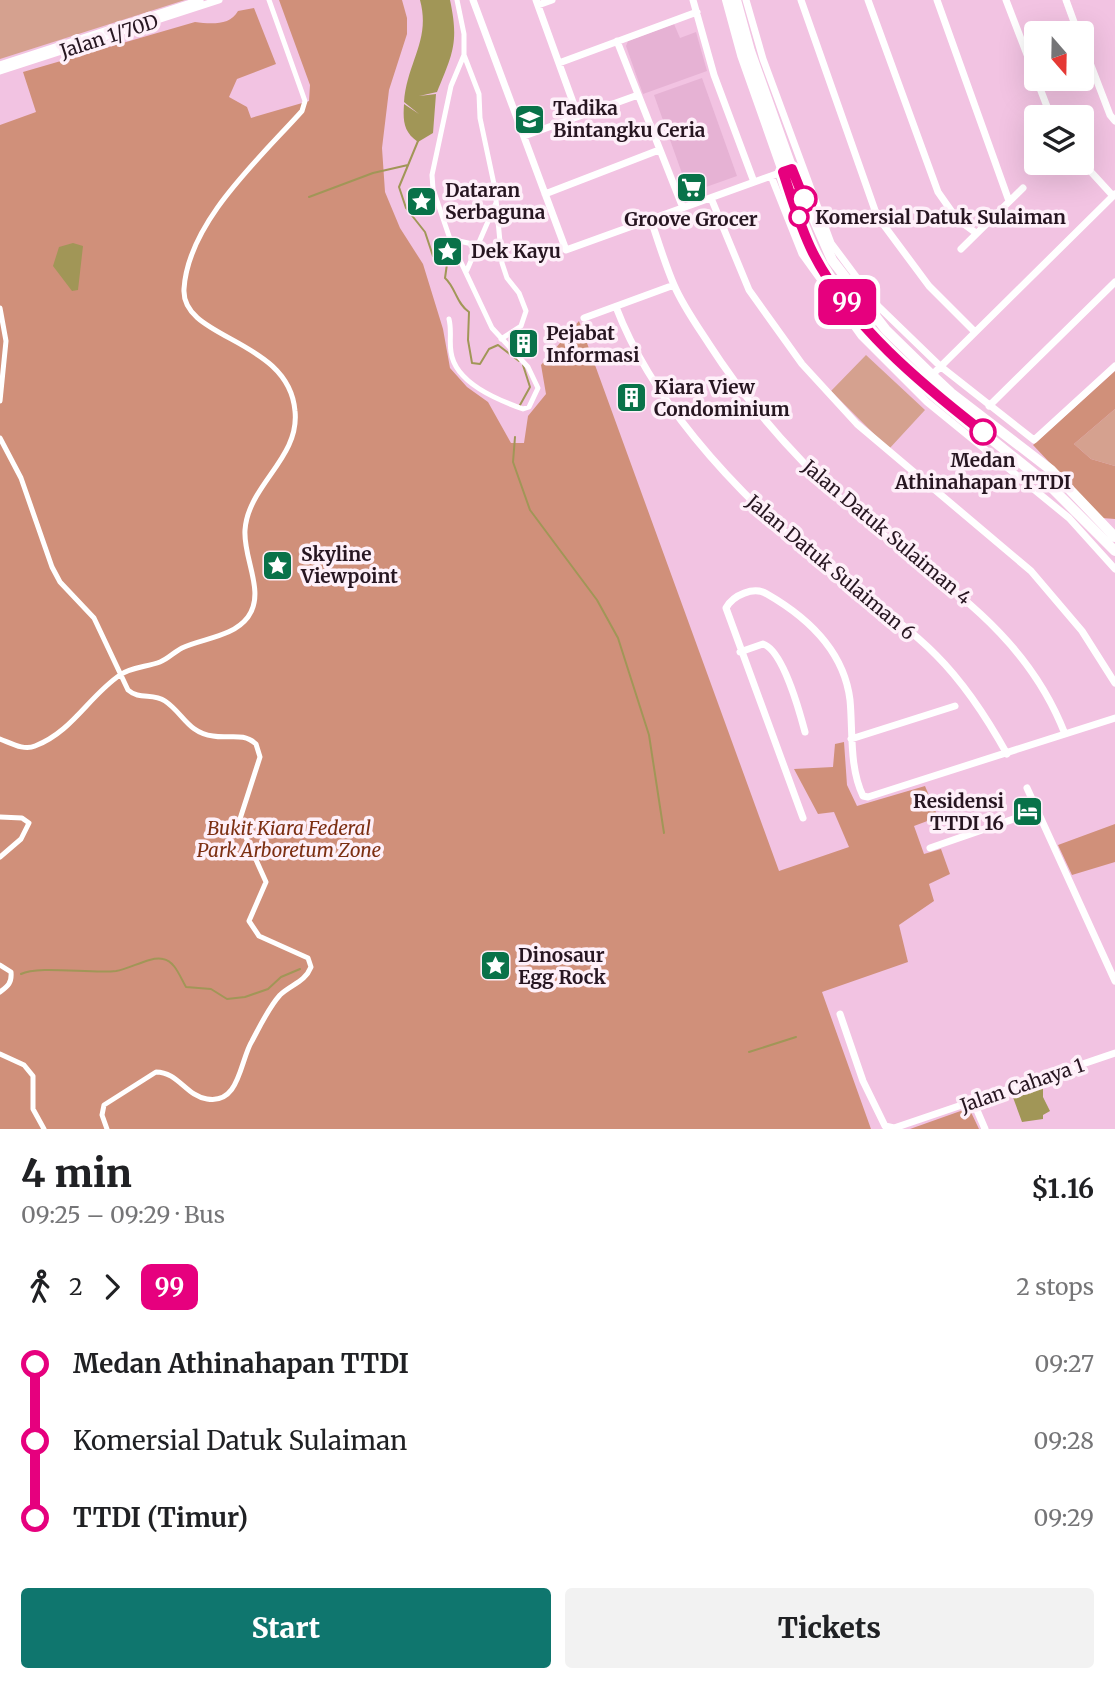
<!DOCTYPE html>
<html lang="en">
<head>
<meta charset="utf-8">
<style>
  :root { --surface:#fff; --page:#f2f2f2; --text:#202124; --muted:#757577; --accent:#0f766e }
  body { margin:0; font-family:Merriweather,serif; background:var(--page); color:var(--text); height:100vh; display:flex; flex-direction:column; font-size:26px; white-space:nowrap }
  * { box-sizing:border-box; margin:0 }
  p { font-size:23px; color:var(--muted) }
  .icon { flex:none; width:38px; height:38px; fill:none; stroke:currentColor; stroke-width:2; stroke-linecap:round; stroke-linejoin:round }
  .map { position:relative; height:1129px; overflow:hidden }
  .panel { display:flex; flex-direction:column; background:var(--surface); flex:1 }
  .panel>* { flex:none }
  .badge { padding:0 14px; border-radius:10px; font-size:24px; line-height:46px }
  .needle { width:46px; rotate:160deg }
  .tools { position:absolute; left:1024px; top:21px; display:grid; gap:14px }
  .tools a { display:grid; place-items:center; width:70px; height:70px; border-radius:7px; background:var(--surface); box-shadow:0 7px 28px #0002; font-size:35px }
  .map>.badge { position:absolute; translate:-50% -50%; box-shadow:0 0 0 4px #fff }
  .legs { display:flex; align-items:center; gap:10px; height:77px; padding:0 21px; font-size:23px }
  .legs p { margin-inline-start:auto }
  .summary { display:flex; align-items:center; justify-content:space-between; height:119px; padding:0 21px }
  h1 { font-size:38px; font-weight:800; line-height:52px }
  .action { display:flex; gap:14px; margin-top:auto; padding:14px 21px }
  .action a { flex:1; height:80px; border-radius:7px; background:var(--accent); color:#fff; font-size:28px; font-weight:800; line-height:80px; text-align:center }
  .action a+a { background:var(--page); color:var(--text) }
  ul { padding:0 21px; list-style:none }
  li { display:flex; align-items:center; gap:24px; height:77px; font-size:26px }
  li i { display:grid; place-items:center; width:10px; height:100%; margin:0 9px; background:currentColor }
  li i::after { content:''; width:18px; height:18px; margin:-9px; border:5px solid; border-radius:50%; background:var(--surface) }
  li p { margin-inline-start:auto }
  li:first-child i { background:linear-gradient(#0000 50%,currentColor 0) }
  li:last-child i { background:linear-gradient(currentColor 50%,#0000 0) }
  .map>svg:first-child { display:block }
  .built { fill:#e6b2d4 }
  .green { fill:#d5a18f }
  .forest { fill:#d0907a }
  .water { fill:#a19657 }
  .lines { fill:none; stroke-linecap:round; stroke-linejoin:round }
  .stream { stroke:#a19657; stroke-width:2 }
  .pedestrian { stroke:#fff; stroke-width:5 }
  .minor { stroke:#fff; stroke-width:7 }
  .secondary { stroke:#fff; stroke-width:10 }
  .line-1-casing { stroke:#fff; stroke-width:16 }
  .line-1 { stroke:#e6007e; stroke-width:10 }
  .stop-1-dot { fill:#fff; stroke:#e6007e; stroke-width:3.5 }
  .labels { text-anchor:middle; stroke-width:7; stroke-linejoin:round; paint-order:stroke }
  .street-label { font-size:19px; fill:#271621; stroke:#fef0f9 }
  .poi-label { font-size:19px; font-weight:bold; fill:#271621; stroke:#fef0f9; text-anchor:start }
  .stop-label { font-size:19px; font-weight:bold; fill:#271621; stroke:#fef0f9; text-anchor:start }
  .park-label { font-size:19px; font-style:italic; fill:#7c2f12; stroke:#fef0f9 }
</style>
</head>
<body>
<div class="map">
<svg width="1115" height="1129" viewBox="0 0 1115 1129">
  <rect width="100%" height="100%" fill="#f2c3e2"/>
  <path class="built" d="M 674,24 L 680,38 L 696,32 L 707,71 L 643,94 L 626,46 L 628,41 Z
    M 702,78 L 737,176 L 689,193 L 654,95 Z"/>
  <path class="green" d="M 0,0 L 185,0 L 0,59 Z
    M 866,355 L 925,410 L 889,449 L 831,391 Z
    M 1115,409 L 1115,466 L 1091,459 L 1074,444 Z"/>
  <path class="forest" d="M 279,0 L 402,0 L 407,18 L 407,34 L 389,90 L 382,148 L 385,192 L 400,228 L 423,264 L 443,329 L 450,368 L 467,387 L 488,402 L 511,443 L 524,443 L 528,416 L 546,394 L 541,365 L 579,321 L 779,871 L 849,847 L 834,812 L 818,814 L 794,769 L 833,767 L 835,744 L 844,742 L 847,785 L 857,806 L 925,786 L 938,817 L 914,826 L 924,854 L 941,849 L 950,874 L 929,884 L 934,901 L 899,925 L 908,962 L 822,992 L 871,1129 L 0,1129 L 0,125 L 36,112 L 23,72 L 195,22 C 210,24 230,26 238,11 L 254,8 L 276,64 L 237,79 L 229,97 L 247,107 L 251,118 L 309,101 L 310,85 Z
    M 1115,371 L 1115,409 L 1074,444 L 1091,459 L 1115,466 L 1115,519 L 1102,518 L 1033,445 Z
    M 1115,824 L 1115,862 L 1072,875 L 1058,845 Z
    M 969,1108 L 979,1129 L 910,1129 Z"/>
  <path class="water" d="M 420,0 L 450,0 C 459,42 453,53 437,92 L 419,96 L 436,94 L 433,133 L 418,142 C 403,132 403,120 404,104 L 419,114 L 404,102 C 407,62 431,40 420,0 Z
    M 73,243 L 83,246 L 78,290 L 72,291 L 53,266 L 59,247 Z
    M 1033,1084 L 1043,1086 L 1043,1097 L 1050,1111 L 1043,1115 L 1043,1119 L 1022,1122 L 1011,1092 Z"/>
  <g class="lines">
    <path class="stream" d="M 418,141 L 399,187 L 406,208 L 425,232 L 433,256 L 445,260 L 447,264 L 445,278 C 456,288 456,303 469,312 L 468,340 L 472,363 L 480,364 L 489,349 L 498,345 L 519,361
      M 309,197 L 373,173 L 408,165
      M 520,405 L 530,387 L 523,365
      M 515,437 L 513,462 L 530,510 L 597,600 L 618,638 L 649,735 L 664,833
      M 21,974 C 38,965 91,974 116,971 C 130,969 150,956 163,959 C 175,961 180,977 186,987 L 211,989 L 227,999 L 245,997 L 268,989 L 281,977 L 300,969
      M 749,1052 L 796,1037"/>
    <path class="pedestrian" d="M 464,55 L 479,94 L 480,118 L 495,189 L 502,263 L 507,278 L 519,293 L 526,311 L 521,326 L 501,339
      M 450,239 L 477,245
      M 467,270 L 496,203
      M 0,308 L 6,341 L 0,401
      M 449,319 C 452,331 449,341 451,352 C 455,383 498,400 523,409 L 529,407 L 538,388 L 528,367 L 492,328 L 450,239 L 433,189 L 432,175 L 451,86 L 464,55 L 464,34 L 457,0
      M 0,438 L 21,478 L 52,567 L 60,582 L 94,618 L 128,690 C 139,700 153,693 165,701 C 183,713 188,733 213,736 C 229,739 243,732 256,744 L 260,757 L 239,822 L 266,882 L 249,921 L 259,936 L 308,958 L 311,967 C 305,982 292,984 280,995 C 269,1007 260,1026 252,1041 C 240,1060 240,1105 207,1099 C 186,1096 178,1072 156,1072 L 104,1105 L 102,1115 L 107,1129
      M 0,739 C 11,743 24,751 35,746 C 72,732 89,696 120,675 C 131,667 147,667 160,662 C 168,659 174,652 182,648 C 204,638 233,637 248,617 C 266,592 243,559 245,530 C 248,485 300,458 295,411 C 289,338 181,340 184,289 C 188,222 260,158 302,111 L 305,101 L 269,0
      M 0,817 L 22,818 L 29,823 L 21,839 L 0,857
      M 0,965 L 11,972 C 12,983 8,986 0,992
      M 0,1054 L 24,1065 L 33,1076 L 33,1109 L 44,1129"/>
    <path class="minor" d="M 473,0 L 566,250 L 785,171
      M 536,0 L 578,116
      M 693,0 L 714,75 L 754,182
      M 746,0 L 763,59 L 831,243 L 878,306 L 940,366 L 1034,440 L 1115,366
      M 801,0 L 877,216 L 929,286 L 974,331
      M 868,0 L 938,192 L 957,219 L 976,233
      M 937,0 L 1009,201
      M 1006,0 L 1051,117
      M 1066,0 L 1078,33
      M 538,5 L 552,0
      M 617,41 L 683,208
      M 1082,42 L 1110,115 L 1115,121
      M 559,63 L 697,12
      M 0,65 L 200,0
      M 0,71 L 219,0
      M 524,136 L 638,95
      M 1082,162 L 1113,196
      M 771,176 L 802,254 L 861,336 L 927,402 L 1069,518 L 1115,569
      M 545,194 L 659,150
      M 711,198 L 749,290 L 802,364 L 857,424 L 1031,571 L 1082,631 L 1115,683
      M 651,220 C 658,241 665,264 674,285 C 683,306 696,324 709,344 C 749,406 795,458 850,507 C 933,580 1023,625 1065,734
      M 961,249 L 1023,188
      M 616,307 C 651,399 729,484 803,548 C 844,583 898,617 936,655 C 965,684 987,718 1007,754
      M 584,318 L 674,285
      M 932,375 L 1115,194
      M 989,406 L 1115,282
      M 740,652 L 763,644 C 783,650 800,713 805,732
      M 851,739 L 955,706
      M 1027,788 L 1115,981
      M 803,818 L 726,608 C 733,595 754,586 767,594 C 807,617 844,651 850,700 C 853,731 849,767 863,796 L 868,797 L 1115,718
      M 930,848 L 1037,811
      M 840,1014 L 863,1081 L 885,1126 L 894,1128 L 1115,1053
      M 973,1101 L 985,1129"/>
    <path class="secondary" d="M 727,0 L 742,55 L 808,242 L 835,288 L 881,342 L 934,393 L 1052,488 L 1115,551
      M 736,0 L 750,51 L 792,169 L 832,260 L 886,330 L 932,375 L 951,393 L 1051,470 L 1115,537"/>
  </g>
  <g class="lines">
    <defs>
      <path id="line-1" d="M 804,199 L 792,169 L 783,172 C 792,199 800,227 813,253 C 850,325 920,383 983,432"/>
    </defs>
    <use href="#line-1" class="line-1-casing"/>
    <use href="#line-1" class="line-1"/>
  </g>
  <defs>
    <symbol id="school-square" viewBox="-11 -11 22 22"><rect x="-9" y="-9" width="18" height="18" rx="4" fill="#097249" stroke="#fef0f9"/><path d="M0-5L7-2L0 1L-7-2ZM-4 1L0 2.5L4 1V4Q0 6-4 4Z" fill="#fff"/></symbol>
    <symbol id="supermarket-square" viewBox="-11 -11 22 22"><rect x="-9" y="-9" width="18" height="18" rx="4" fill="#097249" stroke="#fef0f9"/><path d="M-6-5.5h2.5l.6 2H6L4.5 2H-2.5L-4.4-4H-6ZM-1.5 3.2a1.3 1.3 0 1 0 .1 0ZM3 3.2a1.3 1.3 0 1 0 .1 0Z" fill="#fff"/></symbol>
    <symbol id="sight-square" viewBox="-11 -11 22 22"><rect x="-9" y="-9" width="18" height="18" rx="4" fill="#097249" stroke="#fef0f9"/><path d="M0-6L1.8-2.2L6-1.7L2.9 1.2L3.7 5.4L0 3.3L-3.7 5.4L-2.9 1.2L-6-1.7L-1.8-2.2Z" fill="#fff"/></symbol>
    <symbol id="building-square" viewBox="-11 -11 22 22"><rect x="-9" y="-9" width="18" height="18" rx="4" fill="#097249" stroke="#fef0f9"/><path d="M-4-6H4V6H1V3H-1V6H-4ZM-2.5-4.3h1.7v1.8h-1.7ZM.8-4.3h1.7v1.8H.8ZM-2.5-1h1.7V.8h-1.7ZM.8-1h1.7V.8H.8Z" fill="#fff"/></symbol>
    <symbol id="hotel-square" viewBox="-11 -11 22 22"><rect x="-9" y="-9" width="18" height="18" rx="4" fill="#097249" stroke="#fef0f9"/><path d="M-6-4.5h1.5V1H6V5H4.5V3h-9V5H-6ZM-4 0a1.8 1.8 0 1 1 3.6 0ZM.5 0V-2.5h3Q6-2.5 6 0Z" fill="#fff"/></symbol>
  </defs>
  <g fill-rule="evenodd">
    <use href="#school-square" x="512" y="102" width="35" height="35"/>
    <use href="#supermarket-square" x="674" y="170" width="35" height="35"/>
    <use href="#sight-square" x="404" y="184" width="35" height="35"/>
    <use href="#sight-square" x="430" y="234" width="35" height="35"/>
    <use href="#building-square" x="506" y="326" width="35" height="35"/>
    <use href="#building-square" x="614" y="380" width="35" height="35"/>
    <use href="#sight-square" x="260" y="548" width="35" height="35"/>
    <use href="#hotel-square" x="1010" y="794" width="35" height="35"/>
    <use href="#sight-square" x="478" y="948" width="35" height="35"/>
  </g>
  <g class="stop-1-dot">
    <circle cx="804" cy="199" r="12"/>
    <circle cx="799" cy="217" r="9"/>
    <circle cx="983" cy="432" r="12"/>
  </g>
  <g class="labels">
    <g class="street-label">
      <text transform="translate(109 36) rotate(-18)" y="7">Jalan 1/70D</text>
      <text transform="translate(887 532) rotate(40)" y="7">Jalan Datuk Sulaiman 4</text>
      <text transform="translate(831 567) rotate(40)" y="7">Jalan Datuk Sulaiman 6</text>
      <text transform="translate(1022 1085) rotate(-19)" y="7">Jalan Cahaya 1</text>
    </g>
    <g class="poi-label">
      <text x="553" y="115">Tadika<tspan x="553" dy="22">Bintangku Ceria</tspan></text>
      <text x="445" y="197">Dataran<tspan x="445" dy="22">Serbaguna</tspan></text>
      <text x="691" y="226" text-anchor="middle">Groove Grocer</text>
      <text x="471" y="258">Dek Kayu</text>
      <text x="546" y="340">Pejabat<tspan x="546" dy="22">Informasi</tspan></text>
      <text x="654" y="394">Kiara View<tspan x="654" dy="22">Condominium</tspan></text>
      <text x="301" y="561">Skyline<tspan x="301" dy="22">Viewpoint</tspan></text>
      <text x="1004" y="808" text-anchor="end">Residensi<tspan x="1004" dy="22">TTDI 16</tspan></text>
      <text x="518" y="962">Dinosaur<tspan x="518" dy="22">Egg Rock</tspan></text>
    </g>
    <g class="stop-label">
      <text x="815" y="224">Komersial Datuk Sulaiman</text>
      <text x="983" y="467" text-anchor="middle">Medan<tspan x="983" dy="22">Athinahapan TTDI</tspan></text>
    </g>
    <g class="park-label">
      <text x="289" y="835">Bukit Kiara Federal<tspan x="289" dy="22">Park Arboretum Zone</tspan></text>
    </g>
  </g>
</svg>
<div class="tools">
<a><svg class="needle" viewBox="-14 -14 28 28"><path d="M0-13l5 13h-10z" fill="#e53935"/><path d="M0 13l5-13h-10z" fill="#757577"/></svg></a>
<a><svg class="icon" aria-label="layers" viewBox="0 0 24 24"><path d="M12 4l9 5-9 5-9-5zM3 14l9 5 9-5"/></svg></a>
</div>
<b class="badge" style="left:847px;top:302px;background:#e6007e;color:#fff">99</b>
</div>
<section class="panel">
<div class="summary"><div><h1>4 min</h1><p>09:25 – 09:29 · Bus</p></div><b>$1.16</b></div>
<div class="legs"><svg class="icon" aria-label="walk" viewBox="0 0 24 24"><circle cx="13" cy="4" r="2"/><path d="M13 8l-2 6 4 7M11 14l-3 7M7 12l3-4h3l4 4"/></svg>2<svg class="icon" aria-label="forward" viewBox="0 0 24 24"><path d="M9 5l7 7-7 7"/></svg><b class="badge" style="background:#e6007e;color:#fff">99</b><p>2 stops</p></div>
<ul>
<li><i style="color:#e6007e"></i><b>Medan Athinahapan TTDI</b><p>09:27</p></li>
<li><i style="color:#e6007e"></i><span>Komersial Datuk Sulaiman</span><p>09:28</p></li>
<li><i style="color:#e6007e"></i><b>TTDI (Timur)</b><p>09:29</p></li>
</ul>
<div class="action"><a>Start</a><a>Tickets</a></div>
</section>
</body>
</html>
